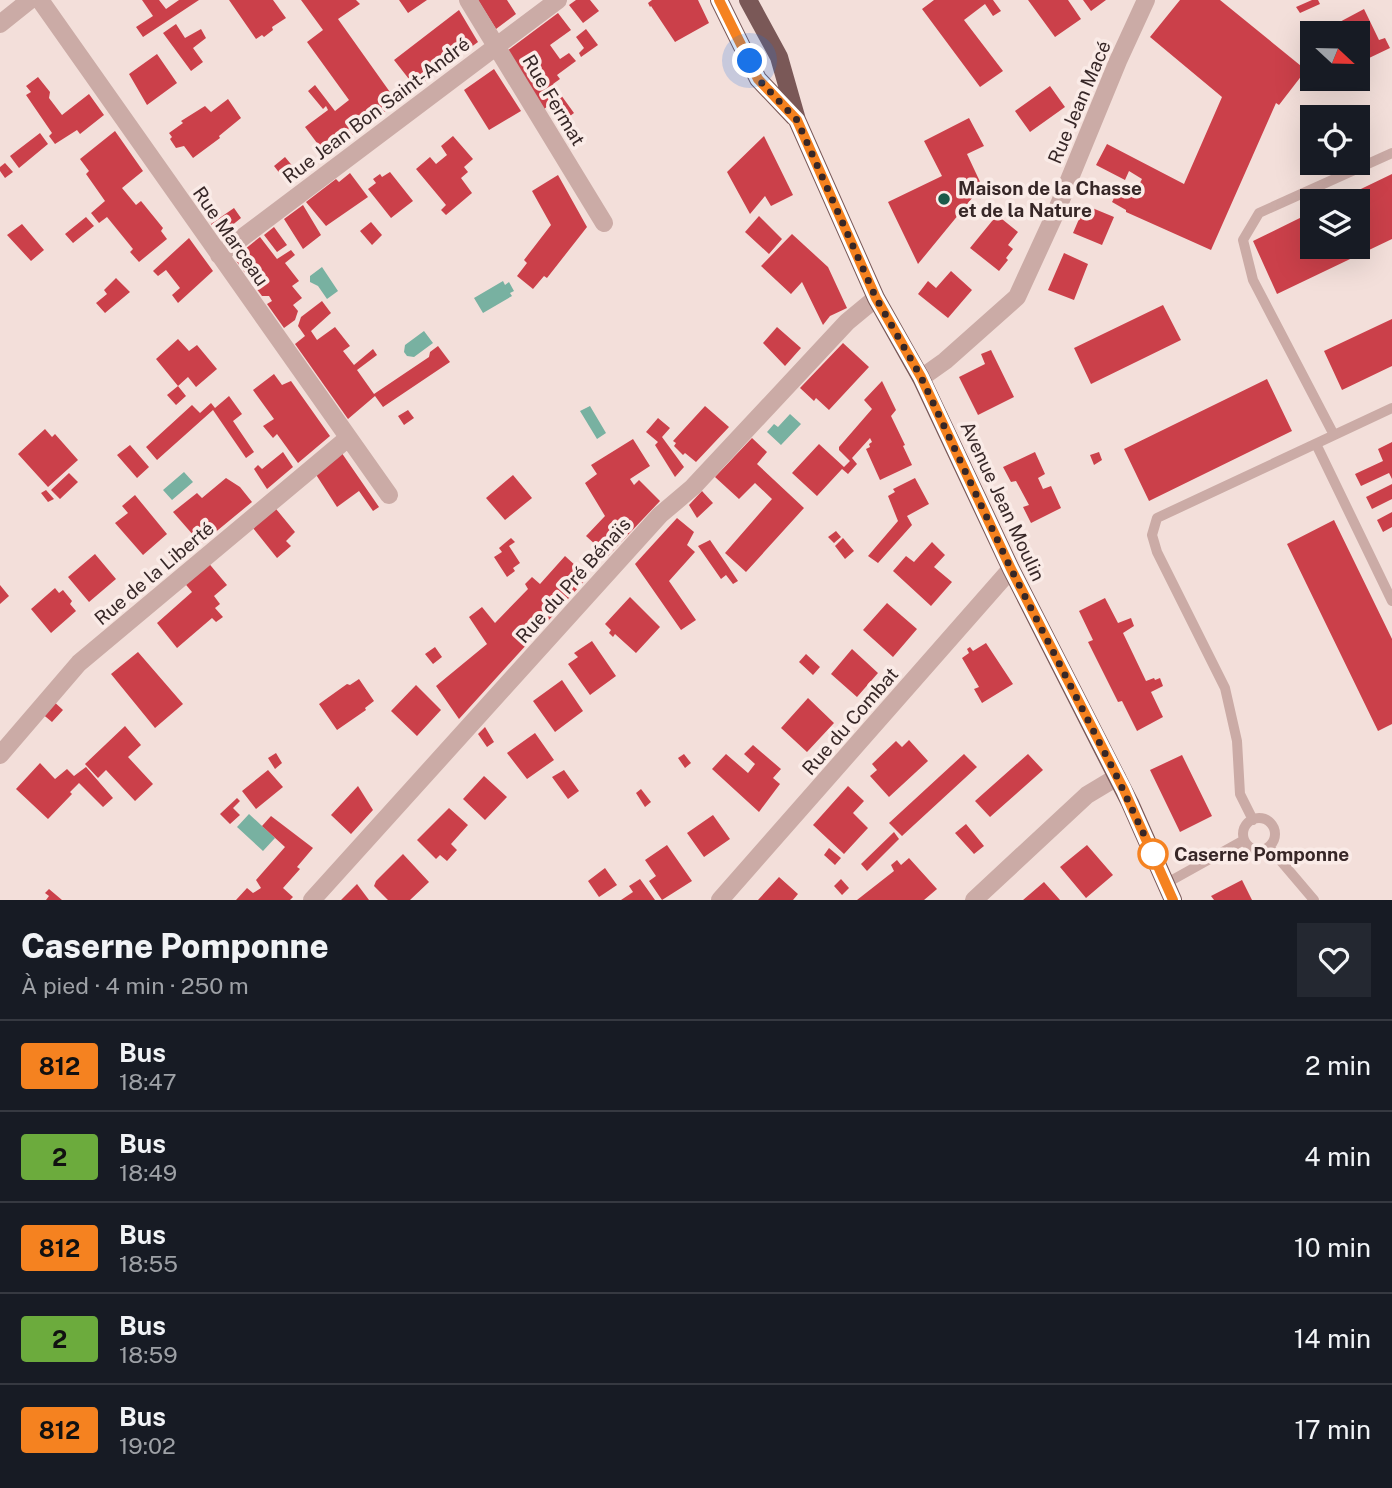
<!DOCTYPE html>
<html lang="fr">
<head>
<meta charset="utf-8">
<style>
  :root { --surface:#171b24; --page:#242831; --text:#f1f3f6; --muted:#9ea1a6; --line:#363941 }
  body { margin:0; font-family:"Public Sans",sans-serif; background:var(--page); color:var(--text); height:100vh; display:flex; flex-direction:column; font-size:26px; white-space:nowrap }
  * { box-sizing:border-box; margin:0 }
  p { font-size:23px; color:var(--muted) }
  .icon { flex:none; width:38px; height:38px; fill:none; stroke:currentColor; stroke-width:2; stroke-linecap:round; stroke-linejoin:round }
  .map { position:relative; height:900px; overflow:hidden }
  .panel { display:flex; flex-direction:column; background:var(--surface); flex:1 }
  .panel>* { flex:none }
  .badge { padding:0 14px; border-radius:5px; font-size:24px; line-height:46px }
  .needle { width:46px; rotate:112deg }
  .fabs { position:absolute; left:1300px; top:21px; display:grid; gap:14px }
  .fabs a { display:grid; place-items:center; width:70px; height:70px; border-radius:0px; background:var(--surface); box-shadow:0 7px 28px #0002; font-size:35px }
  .you { position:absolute; width:35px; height:35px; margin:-18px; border:5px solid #fff; border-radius:50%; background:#1a73e8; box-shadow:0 0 0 10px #1a73e833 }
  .map>.badge { position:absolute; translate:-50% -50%; box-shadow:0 0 0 4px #fff }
  .round { display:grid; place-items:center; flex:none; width:74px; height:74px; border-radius:0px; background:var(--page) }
  .summary { display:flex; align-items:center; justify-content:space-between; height:119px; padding:0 21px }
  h1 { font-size:33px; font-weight:800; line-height:52px }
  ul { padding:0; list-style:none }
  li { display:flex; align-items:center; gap:21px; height:91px; padding:0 21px; border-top:2px solid var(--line) }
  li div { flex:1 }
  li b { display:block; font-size:26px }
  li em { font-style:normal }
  li .badge { min-width:77px; font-weight:700; text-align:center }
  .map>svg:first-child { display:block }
  .water { fill:#78b1a1 }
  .building { fill:#cb404a }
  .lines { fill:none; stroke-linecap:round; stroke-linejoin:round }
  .service { stroke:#cbaba6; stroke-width:10 }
  .minor { stroke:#cbaba6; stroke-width:18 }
  .primary { stroke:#7a5857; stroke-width:18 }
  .line-casing { stroke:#fff; stroke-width:16 }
  .line { stroke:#f58220; stroke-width:10 }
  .walk { stroke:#372727; stroke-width:7; stroke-dasharray:0 12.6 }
  .poi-dot { fill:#1b5a4a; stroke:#faebe7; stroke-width:2.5 }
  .stop-dot { fill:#fff; stroke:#f58220; stroke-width:3.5 }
  .labels { text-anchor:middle; stroke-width:7; stroke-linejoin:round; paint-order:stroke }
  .street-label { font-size:19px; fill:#372727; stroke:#faebe7 }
  .poi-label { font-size:19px; font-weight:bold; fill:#372727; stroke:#faebe7; text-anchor:start }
  .stop-label { font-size:19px; font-weight:bold; fill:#372727; stroke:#faebe7; text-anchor:start }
</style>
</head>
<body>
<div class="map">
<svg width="1392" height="900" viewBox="0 0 1392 900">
  <rect width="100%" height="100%" fill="#f3dfda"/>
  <path class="water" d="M 322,267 L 338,291 L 327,299 L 318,286 L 310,282 L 310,276 Z
    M 503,281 L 505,285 L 509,282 L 514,291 L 510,293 L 512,296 L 483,313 L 474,298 Z
    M 424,331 L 433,343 L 414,357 L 407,356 L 404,352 L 405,345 Z
    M 590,406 L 606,433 L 597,439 L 580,411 Z
    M 790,414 L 801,424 L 781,445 L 767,432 L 774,424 L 778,427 Z
    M 184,472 L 193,482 L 172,500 L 163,490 Z
    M 249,814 L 275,838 L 263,851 L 237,827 Z"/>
  <path class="building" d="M 142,0 L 159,0 L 166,9 L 179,0 L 199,0 L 143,37 L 136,27 L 153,16 Z
    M 229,0 L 273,0 L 286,18 L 272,27 L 273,30 L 264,37 L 262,35 L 256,39 Z
    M 301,0 L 356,0 L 360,4 L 338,19 L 397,102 L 368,125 L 362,118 L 348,129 L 353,135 L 326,155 L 305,127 L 328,110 L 326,106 L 323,109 L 308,91 L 315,85 L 335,111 L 349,100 L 307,42 L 323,30 Z
    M 399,0 L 427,0 L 408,13 Z
    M 478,0 L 507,0 L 516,14 L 496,29 Z
    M 576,0 L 590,0 L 599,11 L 583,23 L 569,5 Z
    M 652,0 L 698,0 L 709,23 L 675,42 L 651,6 L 650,7 L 648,3 Z
    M 934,0 L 993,0 L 1001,11 L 993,16 L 985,4 L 964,20 L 1003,71 L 980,87 L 922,9 Z
    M 1028,0 L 1068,0 L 1081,19 L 1055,37 Z
    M 1083,0 L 1106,0 L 1091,11 Z
    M 1180,0 L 1220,0 L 1306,70 L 1279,105 L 1276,103 L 1211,250 L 1126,212 L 1126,210 L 1112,202 L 1119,188 L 1133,196 L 1142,179 L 1129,171 L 1125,180 L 1096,165 L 1107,144 L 1184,184 L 1222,97 L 1150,37 Z
    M 1312,0 L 1318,0 L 1320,4 L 1300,13 L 1296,7 Z
    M 1364,9 L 1379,40 L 1385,38 L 1390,48 L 1367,59 L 1362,49 L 1358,51 L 1358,33 L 1319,33 Z
    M 459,10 L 478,42 L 416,88 L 394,60 Z
    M 558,13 L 571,30 L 550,45 L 560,59 L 569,53 L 576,61 L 557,75 L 560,79 L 553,84 L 574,113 L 562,122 L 549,105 L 543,110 L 507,51 Z
    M 176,24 L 185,38 L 201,29 L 206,38 L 193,48 L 203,62 L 191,71 L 163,33 Z
    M 586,29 L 598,45 L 581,57 L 579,53 L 584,48 L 576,37 Z
    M 157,54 L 177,83 L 147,105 L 129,74 Z
    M 494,69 L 521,111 L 489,130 L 464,90 Z
    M 38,77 L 50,92 L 49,98 L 62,115 L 89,94 L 104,115 L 80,134 L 77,130 L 55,144 L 49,136 L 52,133 L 26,95 L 31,92 L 26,86 Z
    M 1050,86 L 1065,107 L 1030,132 L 1015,111 Z
    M 228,99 L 241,118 L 219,136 L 220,138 L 193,158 L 184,146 L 176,148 L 170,139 L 172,137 L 169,133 L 183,123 L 181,121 L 205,106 L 211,112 Z
    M 969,118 L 984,146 L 967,154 L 982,186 L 918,264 L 888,202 L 942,176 L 924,141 Z
    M 115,131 L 143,171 L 122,188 L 136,205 L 141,201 L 163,228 L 161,231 L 167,239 L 139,262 L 130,252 L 133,249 L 107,217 L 99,223 L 91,213 L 105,201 L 86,174 L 89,171 L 80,159 Z
    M 40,133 L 48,144 L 19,168 L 10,156 Z
    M 453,136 L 473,159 L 464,167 L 468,172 L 461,178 L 472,193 L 446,215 L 441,210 L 446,205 L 416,169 L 430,157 L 436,164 L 447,155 L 441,146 Z
    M 764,136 L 793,195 L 771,206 L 765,196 L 750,214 L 727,172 Z
    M 285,157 L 300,175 L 288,184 L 274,166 Z
    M 5,163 L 13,172 L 5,178 L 0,171 L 0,167 Z
    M 390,172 L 413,201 L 391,218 L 368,189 L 376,183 L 373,179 L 380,174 L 382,177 Z
    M 350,173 L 368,197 L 326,226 L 306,202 L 336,179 L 339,182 Z
    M 1392,174 L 1392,239 L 1277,294 L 1253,241 L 1312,212 L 1312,247 L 1358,247 L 1358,201 L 1336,201 Z
    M 558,175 L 587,227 L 547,278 L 544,276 L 533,289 L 517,276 L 527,263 L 524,260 L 551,225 L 532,191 Z
    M 303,205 L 321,235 L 303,249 L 284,219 Z
    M 1085,205 L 1114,217 L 1102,245 L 1073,233 Z
    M 234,208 L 241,218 L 220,235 L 211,224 Z
    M 997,215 L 1018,232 L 1008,245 L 1013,249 L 1006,258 L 1008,260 L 999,271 L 970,248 Z
    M 759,216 L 782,239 L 769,254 L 745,232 Z
    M 86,217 L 94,226 L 73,243 L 65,234 Z
    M 371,222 L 382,235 L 372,245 L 360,231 Z
    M 22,224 L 44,250 L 31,261 L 7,235 Z
    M 274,227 L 287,245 L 277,252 L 264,235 Z
    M 792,234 L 828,267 L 847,308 L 830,316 L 823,325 L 802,282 L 791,294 L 761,266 Z
    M 260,237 L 277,259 L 291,250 L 295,255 L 285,263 L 299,281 L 292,286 L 302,298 L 293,305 L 298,311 L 295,320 L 284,328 L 267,304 L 272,301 L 269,296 L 262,296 L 234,258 Z
    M 189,238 L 213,271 L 178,303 L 172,295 L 180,288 L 166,270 L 158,276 L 153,271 Z
    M 1064,253 L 1088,264 L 1074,300 L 1048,290 Z
    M 951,271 L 972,290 L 948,318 L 918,294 L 928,281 L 936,288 Z
    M 116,278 L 130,292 L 105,313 L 96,303 L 107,294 L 104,290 Z
    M 322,301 L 331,313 L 311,331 L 317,340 L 335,327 L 350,346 L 343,351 L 354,365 L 373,349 L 377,355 L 357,370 L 374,394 L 429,357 L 430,352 L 438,346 L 450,362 L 383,407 L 375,396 L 348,419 L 295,344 L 305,336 L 298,326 L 301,317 Z
    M 1163,305 L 1181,340 L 1091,384 L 1074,348 Z
    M 1392,319 L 1392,366 L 1342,390 L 1324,351 Z
    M 777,327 L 801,348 L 785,366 L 763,343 Z
    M 178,339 L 189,351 L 197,345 L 217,369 L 196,387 L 188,377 L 178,386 L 186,396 L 176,405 L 167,395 L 178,386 L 156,359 Z
    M 843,343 L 869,367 L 829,410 L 816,398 L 814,401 L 800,388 Z
    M 991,350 L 1014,397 L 978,415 L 959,377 L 985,364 L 981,354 Z
    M 274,374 L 282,385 L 291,381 L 330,436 L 298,463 L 277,434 L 273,438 L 263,426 L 274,419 L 253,390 Z
    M 1267,379 L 1292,431 L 1149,501 L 1124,449 Z
    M 882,381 L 896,410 L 891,416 L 905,445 L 903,446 L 912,465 L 880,480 L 866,449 L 870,447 L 869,444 L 872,442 L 870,438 L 852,458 L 857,464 L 848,474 L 842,469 L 817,496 L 792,473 L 819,444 L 844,467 L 850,461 L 839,450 L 839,447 L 872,409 L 864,400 Z
    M 229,396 L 242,414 L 233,421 L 254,452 L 246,458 L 213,410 L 157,460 L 146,447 L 192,405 L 200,413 L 211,403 L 215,408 Z
    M 705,406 L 729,427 L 696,462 L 685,453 L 683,455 L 674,446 L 676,443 L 673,441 Z
    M 408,410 L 414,418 L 404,425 L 398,416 Z
    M 658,418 L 670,428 L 662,437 L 684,467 L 675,477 L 655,445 L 658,442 L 646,432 Z
    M 45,429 L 52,437 L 55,434 L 78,460 L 48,487 L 18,454 Z
    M 752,438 L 767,452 L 757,464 L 804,508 L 746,572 L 725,553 L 772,499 L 755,483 L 739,499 L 715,477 Z
    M 633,439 L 650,466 L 630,479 L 634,485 L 639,480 L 660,501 L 608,556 L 586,536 L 605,516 L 585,483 L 597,474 L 591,465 Z
    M 1392,442 L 1392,479 L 1389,473 L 1361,486 L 1355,474 L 1383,461 L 1378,449 Z
    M 130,445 L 149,467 L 137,478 L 117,455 Z
    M 339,449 L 379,507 L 373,511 L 359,491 L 337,507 L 313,470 Z
    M 283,452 L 293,467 L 267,489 L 254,469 L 258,465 L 262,469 Z
    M 1035,452 L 1045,474 L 1038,478 L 1043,489 L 1051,486 L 1061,508 L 1031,523 L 1023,507 L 1029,505 L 1016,481 L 1011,482 L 1003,467 Z
    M 1099,452 L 1102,460 L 1094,465 L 1090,455 Z
    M 69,473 L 78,482 L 60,499 L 51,490 Z
    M 513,475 L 532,498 L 505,520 L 486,498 Z
    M 226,478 L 240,487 L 252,502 L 201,544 L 173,512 L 197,493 L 202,498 Z
    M 915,478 L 929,504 L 907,516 L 912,525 L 878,563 L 868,556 L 898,521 L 888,496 L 895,492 L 893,489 Z
    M 1392,484 L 1392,499 L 1372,509 L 1366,497 Z
    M 46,490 L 54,499 L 48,502 L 41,493 Z
    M 702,491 L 713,503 L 697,518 L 689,505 Z
    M 135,495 L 167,534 L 143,555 L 115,523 L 128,513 L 122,506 Z
    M 272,504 L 295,532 L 286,541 L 291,546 L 277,558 L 249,523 Z
    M 1392,512 L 1392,527 L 1383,532 L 1377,520 Z
    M 677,518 L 694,532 L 687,545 L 695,552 L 669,581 L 696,620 L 681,630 L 635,564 Z
    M 1334,520 L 1392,639 L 1392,724 L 1378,731 L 1287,544 Z
    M 836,531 L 841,537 L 834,543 L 828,537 Z
    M 511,538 L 515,542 L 509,546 L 520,563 L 513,568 L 515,571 L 507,577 L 494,557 L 502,552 L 499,548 Z
    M 843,538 L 854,551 L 845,559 L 835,546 Z
    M 710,540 L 738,581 L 733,584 L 726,575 L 721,579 L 698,546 Z
    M 932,542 L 945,555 L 934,567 L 952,582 L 931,606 L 893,571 L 906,556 L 914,562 Z
    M 95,554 L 116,579 L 89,602 L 68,577 Z
    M 565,556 L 588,577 L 459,719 L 436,686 L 487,644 L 469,617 L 482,607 L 495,623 L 528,589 L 525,584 L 532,577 L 540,584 Z
    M 206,560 L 227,585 L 214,596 L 220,604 L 215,608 L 223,617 L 216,622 L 212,618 L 177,648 L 157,623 L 192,592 L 182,580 Z
    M 0,585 L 9,596 L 0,604 Z
    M 55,588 L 59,593 L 63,590 L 72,601 L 70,604 L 76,611 L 51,633 L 31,609 Z
    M 630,597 L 660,627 L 636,653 L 615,634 L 613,637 L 609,633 L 611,630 L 605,624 Z
    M 1105,598 L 1118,623 L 1131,618 L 1134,626 L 1123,633 L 1146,681 L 1154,678 L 1155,680 L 1160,678 L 1163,686 L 1151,692 L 1163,717 L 1137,731 L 1122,701 L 1118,702 L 1088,642 L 1093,640 L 1079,611 Z
    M 887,603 L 917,629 L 893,657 L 863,630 Z
    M 592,641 L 616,676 L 590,695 L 568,664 L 578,657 L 574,653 Z
    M 986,643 L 1013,684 L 982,703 L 974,689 L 979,687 L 962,658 L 969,653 L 967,649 L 970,647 L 973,651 Z
    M 435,647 L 442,657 L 433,664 L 425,654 Z
    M 852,649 L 878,673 L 857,697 L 831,674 Z
    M 138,652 L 183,704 L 155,728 L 111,674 Z
    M 806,654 L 820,667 L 813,675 L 799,662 Z
    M 359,679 L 374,701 L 365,708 L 366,710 L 337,730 L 319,704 L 347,684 L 350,685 Z
    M 562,680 L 583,711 L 555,732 L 533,701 Z
    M 416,685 L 441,710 L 417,736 L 391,711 Z
    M 808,698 L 834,723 L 807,752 L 781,728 Z
    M 51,699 L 63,710 L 52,722 L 40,712 Z
    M 125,726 L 141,745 L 128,757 L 153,784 L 135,801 L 106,770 L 98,778 L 85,764 Z
    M 485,727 L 494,742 L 487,747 L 478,734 Z
    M 535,733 L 554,760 L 527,779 L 507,753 Z
    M 909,740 L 928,761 L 889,797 L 870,776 L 877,770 L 872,764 L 896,741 L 902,747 Z
    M 753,745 L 781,769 L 773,778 L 780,784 L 759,812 L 712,769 L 726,754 L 748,773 L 755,764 L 744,754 Z
    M 276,753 L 282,763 L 275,769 L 268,758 Z
    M 684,754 L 691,763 L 685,768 L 678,758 Z
    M 964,754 L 977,767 L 902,836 L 889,823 Z
    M 1028,754 L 1043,770 L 990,817 L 975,801 Z
    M 1182,755 L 1212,816 L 1180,832 L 1150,770 Z
    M 40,763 L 55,779 L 67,769 L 74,776 L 86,767 L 113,798 L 103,807 L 79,783 L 70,792 L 72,794 L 48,819 L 16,789 Z
    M 268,770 L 283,787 L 256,809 L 242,791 Z
    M 564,770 L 579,791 L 568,799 L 552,777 Z
    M 484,776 L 507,797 L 485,820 L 463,799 Z
    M 358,786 L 373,810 L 351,834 L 331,815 Z
    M 848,786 L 864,801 L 853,813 L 868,828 L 844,854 L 813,825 Z
    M 641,789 L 651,802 L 645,807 L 636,793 Z
    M 237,798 L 240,801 L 233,808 L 240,815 L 230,824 L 220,814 Z
    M 449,808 L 468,825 L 451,844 L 457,850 L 447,861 L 440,855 L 436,859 L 417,840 Z
    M 713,815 L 730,839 L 704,857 L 687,833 Z
    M 271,816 L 313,848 L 297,867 L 300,869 L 283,888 L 293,897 L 290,900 L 236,900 L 247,888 L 253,893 L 261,888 L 256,880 L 285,847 L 262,826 Z
    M 966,824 L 984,846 L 974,854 L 955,833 Z
    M 894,832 L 899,839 L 867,871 L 861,864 Z
    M 667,845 L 692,881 L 662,900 L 649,881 L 656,876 L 645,860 Z
    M 1087,845 L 1113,875 L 1086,898 L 1060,867 Z
    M 829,848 L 841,858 L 835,865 L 824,855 Z
    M 403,854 L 429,882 L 410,900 L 388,900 L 374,886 L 376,881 Z
    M 909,858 L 937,889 L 924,900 L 857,900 L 894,871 L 891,865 L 897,860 L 901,865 Z
    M 605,868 L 617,885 L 599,897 L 588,881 Z
    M 779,877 L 798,894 L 793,900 L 758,900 Z
    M 640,879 L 655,900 L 621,900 L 633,892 L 629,886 Z
    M 841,879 L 849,888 L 842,895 L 834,886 Z
    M 1242,880 L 1252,900 L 1214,900 L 1211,896 Z
    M 1044,882 L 1060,900 L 1023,900 Z
    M 357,884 L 369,900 L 341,900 Z
    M 49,889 L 62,900 L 46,900 L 49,896 L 45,893 Z"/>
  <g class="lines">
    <path class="service" d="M 1334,435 L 1253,280 L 1243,240 L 1259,213 L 1392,153
      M 1316,444 L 1392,601
      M1243 834a16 16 0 1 1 32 0a16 16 0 1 1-32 0Z
      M 1253,820 L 1240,794 L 1237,741 L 1225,688 L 1157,552 L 1152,535 L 1157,518 L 1392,408
      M 1269,847 L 1314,900
      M 1165,884 L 1244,840"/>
    <path class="minor" d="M 40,0 L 389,495
      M 468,0 L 604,223
      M 0,24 L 30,0
      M 219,255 L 558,0
      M 921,378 L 945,361 L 1017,297 L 1056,212 L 1118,61 L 1146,0
      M 0,755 L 79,663 L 348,438
      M 312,900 L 660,515 L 693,487 L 847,322 L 876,298
      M 720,900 L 1011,569
      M 974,900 L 1087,795 L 1117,777"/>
    <path class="primary" d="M 719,0 L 758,79 L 794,117
      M 748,0 L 779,57 L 797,120 L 876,298 L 921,378 L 1011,569 L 1130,803 L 1173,900"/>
  </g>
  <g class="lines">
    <defs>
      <path id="line" d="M 719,0 L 758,79 L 797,120 L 876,298 L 921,377 L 1011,569 L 1124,790 L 1173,900"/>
    </defs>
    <use href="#line" class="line-casing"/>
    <use href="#line" class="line"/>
    <path class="walk" d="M 750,61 L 758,79 L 797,120 L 876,298 L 921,377 L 1011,569 L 1117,777 L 1153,854"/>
  </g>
  <circle class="poi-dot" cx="944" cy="199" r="7"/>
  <circle class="stop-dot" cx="1153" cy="854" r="14"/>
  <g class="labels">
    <g class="street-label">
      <text transform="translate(554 100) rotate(59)" y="7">Rue Fermat</text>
      <text transform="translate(1079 102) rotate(-67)" y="7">Rue Jean Macé</text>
      <text transform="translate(376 110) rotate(-37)" y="7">Rue Jean Bon Saint-André</text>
      <text transform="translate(231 236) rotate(55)" y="7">Rue Marceau</text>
      <text transform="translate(1003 501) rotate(65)" y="7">Avenue Jean Moulin</text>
      <text transform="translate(154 573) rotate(-40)" y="7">Rue de la Liberté</text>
      <text transform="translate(573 580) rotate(-48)" y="7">Rue du Pré Bénaïs</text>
      <text transform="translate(850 721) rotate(-49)" y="7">Rue du Combat</text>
    </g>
    <g class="poi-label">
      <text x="958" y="195">Maison de la Chasse<tspan x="958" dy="22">et de la Nature</tspan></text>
    </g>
    <g class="stop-label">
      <text x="1174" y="861">Caserne Pomponne</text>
    </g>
  </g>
</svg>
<div class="fabs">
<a><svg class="needle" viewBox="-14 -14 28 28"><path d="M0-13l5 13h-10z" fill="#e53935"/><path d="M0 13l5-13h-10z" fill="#9ea1a6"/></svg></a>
<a><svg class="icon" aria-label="locate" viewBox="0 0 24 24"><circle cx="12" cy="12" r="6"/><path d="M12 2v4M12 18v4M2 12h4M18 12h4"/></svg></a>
<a><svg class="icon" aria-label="layers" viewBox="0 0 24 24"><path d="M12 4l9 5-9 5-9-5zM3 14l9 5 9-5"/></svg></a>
</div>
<div class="you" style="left:750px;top:61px"></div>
</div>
<section class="panel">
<div class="summary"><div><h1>Caserne Pomponne</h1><p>À pied · 4 min · 250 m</p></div><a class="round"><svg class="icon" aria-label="heart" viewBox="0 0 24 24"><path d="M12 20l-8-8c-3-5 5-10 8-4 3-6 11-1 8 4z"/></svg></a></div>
<ul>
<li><span class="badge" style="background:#f58220;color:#111">812</span><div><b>Bus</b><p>18:47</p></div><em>2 min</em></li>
<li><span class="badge" style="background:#6cab3d;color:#111">2</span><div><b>Bus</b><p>18:49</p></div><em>4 min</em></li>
<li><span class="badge" style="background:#f58220;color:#111">812</span><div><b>Bus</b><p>18:55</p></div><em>10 min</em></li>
<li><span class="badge" style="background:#6cab3d;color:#111">2</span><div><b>Bus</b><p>18:59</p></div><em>14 min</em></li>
<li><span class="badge" style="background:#f58220;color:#111">812</span><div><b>Bus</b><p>19:02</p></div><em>17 min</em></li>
</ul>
</section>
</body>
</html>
